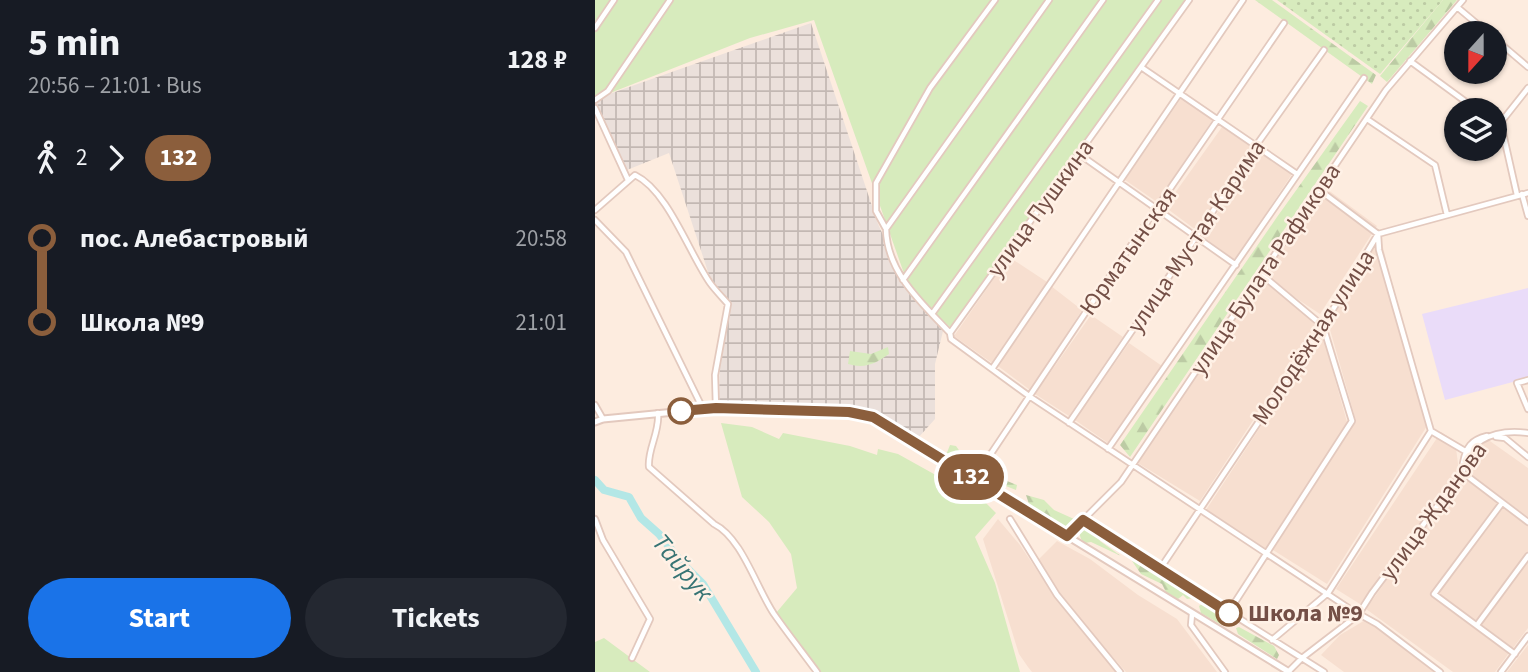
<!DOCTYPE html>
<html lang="en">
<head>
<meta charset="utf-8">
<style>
  :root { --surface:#171b24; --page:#242831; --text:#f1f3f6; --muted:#9ea1a6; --accent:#1a73e8 }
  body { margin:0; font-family:"Source Sans 3",sans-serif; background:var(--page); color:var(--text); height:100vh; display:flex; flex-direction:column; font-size:26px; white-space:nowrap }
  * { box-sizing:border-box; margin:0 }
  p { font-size:23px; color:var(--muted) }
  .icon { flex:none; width:38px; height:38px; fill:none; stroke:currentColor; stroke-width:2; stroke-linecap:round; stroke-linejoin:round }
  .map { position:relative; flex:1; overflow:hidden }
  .sheet { display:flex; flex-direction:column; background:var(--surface); width:595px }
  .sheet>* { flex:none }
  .badge { padding:0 14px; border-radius:23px; font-size:24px; line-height:46px }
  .needle { width:46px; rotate:201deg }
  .controls { position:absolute; left:849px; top:21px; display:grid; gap:14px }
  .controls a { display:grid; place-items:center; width:63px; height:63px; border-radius:50%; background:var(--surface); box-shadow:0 2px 5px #0004; font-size:35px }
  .map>.badge { position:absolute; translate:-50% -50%; box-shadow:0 0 0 4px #fff }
  .legs { display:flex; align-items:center; gap:10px; height:77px; padding:0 28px; font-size:23px }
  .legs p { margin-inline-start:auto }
  .overview { display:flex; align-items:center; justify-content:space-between; height:119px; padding:0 28px }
  h1 { font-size:38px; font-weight:700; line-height:52px }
  .action { display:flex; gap:14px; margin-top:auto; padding:14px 28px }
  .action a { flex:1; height:80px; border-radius:42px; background:var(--accent); color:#fff; font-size:28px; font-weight:700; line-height:80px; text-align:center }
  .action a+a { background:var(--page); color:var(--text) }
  ul { padding:0 28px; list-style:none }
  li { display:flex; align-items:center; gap:24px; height:84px; font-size:26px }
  li i { display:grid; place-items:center; width:10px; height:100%; margin:0 9px; background:currentColor }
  li i::after { content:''; width:18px; height:18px; margin:-9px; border:5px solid; border-radius:50%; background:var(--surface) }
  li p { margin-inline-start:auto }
  li:first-child i { background:linear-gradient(#0000 50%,currentColor 0) }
  li:last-child i { background:linear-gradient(currentColor 50%,#0000 0) }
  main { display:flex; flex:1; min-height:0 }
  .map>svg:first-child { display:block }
  .residential { fill:#f7dfd0 }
  .industrial { fill:url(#industrial-grid) }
  .education { fill:#eadcf9 }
  .grass { fill:url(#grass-dots) }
  .forest { fill:url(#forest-firs) }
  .garden { fill:#d7ebbd }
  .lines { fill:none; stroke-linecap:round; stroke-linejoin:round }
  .river { stroke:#b3e7e6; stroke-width:8 }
  .minor-casing { stroke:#e3c9be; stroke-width:8 }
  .tertiary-casing { stroke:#e3c9be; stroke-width:9 }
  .minor { stroke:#fff; stroke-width:4.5 }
  .tertiary { stroke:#fff; stroke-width:5 }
  .line-1-casing { stroke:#fff; stroke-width:16 }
  .line-1 { stroke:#8b5e3c; stroke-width:10 }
  .stop-1-dot { fill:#fff; stroke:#8b5e3c; stroke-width:3.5 }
  .labels { text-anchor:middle; stroke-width:5; stroke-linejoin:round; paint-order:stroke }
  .street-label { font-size:24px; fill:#744f46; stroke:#fff1e6 }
  .stop-label { font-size:24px; font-weight:bold; fill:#744f46; stroke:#fff1e6; text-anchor:start }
  .water-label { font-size:26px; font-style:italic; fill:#377474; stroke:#fff1e6 }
</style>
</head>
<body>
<main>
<section class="sheet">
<div class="overview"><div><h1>5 min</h1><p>20:56 – 21:01 · Bus</p></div><b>128 ₽</b></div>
<div class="legs"><svg class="icon" aria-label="walk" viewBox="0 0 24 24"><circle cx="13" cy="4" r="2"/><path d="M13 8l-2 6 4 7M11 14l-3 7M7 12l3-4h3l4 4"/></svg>2<svg class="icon" aria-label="forward" viewBox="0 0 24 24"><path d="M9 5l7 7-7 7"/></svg><b class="badge" style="background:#8b5e3c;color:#fff">132</b></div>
<ul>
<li><i style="color:#8b5e3c"></i><b>пос. Алебастровый</b><p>20:58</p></li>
<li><i style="color:#8b5e3c"></i><b>Школа №9</b><p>21:01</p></li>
</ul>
<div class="action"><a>Start</a><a>Tickets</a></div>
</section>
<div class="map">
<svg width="933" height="672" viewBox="0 0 933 672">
  <defs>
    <pattern id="industrial-grid" width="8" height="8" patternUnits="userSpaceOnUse" patternTransform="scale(1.75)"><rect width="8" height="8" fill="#ebe0db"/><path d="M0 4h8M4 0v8" fill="none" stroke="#c3b8b3"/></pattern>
    <pattern id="grass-dots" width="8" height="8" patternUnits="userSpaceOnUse" patternTransform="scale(1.75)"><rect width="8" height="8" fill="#d7ebbd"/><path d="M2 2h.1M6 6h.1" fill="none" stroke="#bccba4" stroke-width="1.8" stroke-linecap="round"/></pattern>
    <pattern id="forest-firs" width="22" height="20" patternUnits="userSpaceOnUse" patternTransform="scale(1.75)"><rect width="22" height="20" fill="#d7ebbd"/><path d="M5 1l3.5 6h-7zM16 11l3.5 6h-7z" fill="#bccba4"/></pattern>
  </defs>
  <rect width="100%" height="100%" fill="#fdecdf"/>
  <path class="residential" d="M 587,97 L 618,119 L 562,202 L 530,180 Z
    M 627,127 L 657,148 L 601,230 L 570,207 Z
    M 663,152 L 697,174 L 640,260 L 607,236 Z
    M 725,184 L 782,226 L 725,314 L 663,273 Z
    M 785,235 L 832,426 L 732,584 L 678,550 L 761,421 L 732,319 Z
    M 414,257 L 452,282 L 397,363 L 359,336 Z
    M 663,277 L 724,320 L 605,501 L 538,460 Z
    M 456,286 L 487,310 L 435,390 L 403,366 Z
    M 496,315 L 528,337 L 474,416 L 440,394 Z
    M 727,333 L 752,422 L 751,428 L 671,549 L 611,510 Z
    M 534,343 L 567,366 L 513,443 L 480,420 Z
    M 846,432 L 860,441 L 864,471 L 765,604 L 741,589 Z
    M 892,439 L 933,468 L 933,517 L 871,471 L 878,454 Z
    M 867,475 L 904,503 L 837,594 L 914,653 L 900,672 L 858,672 L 771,609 Z
    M 909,507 L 933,525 L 933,552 L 881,622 L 843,594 Z
    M 403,519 L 425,545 L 464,603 L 521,672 L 437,672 L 433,667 L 424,654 L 388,539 Z
    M 462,541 L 495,559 L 543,595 L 582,619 L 622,672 L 531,672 L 463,595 L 443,560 Z
    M 933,560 L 933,628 L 918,648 L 886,624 Z
    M 772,619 L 842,672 L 749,672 L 726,655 L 745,635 Z
    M 933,645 L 933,672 L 912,672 Z"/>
  <path class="industrial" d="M 216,23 L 283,224 L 309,281 L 348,331 L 340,364 L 340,419 L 323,438 L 299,421 L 254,409 L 131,405 L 124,400 L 125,350 L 135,303 L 115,278 L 74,153 L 32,170 L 0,99 Z"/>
  <path class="education" d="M 933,288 L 933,378 L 850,400 L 827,314 Z"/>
  <path class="grass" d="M 682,0 L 848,0 L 785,74 Z"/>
  <path class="forest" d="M 660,0 L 677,0 L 781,75 L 777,84 Z
    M 848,0 L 862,0 L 792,82 L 785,76 Z
    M 765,101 L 773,106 L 535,457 L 525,445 L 682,217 Z
    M 293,347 L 294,354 C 280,364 270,369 253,364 L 255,351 L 276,354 Z
    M 355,445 L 361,446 L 366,453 L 373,451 L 377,458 L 384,463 L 377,468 L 367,464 L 359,454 L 351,455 Z
    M 392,469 L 405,471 L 412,481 L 422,485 L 421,490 L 393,479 L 388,472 Z
    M 431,495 L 449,500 L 459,510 L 479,519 L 476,528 L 469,529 L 434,504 Z
    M 487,526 L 502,534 L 505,541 L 526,556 L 496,542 L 490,543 L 486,539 L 483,529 Z
    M 537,561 C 553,565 566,575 577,586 L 580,584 L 584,587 L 584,591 L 599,598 L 592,599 L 588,595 L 583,599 L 571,592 L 567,584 L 546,574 Z
    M 607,604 C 617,604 629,615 634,623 L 633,626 L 625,624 L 606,613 L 604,606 Z
    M 644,627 L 679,646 L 684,655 L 682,659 L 643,634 L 641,628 Z"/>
  <path class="garden" d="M 0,0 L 593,0 L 358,330 L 331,305 L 311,279 L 219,20 L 155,38 L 0,99 Z
    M 126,423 L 157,427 L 184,439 L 188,433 L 255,446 L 282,455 L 283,449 L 303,454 L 391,503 L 401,513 L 380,537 L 400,583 L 425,672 L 223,672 L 181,613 L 202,588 L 196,554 L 174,522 L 147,497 Z
    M 9,638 L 55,672 L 0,672 L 0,642 Z"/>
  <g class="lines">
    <path class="river" d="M 0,480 L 9,490 L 34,497 L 46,518 L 64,534 L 87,563 L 108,584 L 161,672"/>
    <defs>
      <path id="minor" d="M 594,0 L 355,333 L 356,339 L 434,396 L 755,609 L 782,624 L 845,672
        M 862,7 L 893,33
        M 0,28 L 19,0
        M 900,39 L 933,67
        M 815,61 L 882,110
        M 546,67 L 702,174
        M 0,100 L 13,91 L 75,0
        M 0,108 L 33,180
        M 772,119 L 840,165 L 852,215
        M 900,123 L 908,133 L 922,195
        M 903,126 L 933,88
        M 484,154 L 641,265
        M 927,194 L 933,216
        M 0,210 L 40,175 C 73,191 94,253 115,283 C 120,290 127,297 133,304 L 120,375 L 121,408
        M 0,220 L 31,252 L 108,409
        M 291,229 L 281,211 L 281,183 L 335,88 L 400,0
        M 308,280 L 508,0
        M 337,314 L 563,0
        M 355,333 C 327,303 292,273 291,229 L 454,0
        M 397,369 L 648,0
        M 933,380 L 922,383 L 933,409
        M 0,405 L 8,419
        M 63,413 C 65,432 52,450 54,467 L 119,524 C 147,538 161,587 179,614 C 193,634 208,653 222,672
        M 474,423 L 601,237 L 660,147 L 729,50
        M 836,431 L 870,451
        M 901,437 L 910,438 L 933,457
        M 513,449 L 769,78
        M 868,463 C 871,447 876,440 892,436
        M 867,472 L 933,522
        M 379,479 L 515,276 L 689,23
        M 907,503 L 839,594 L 920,654
        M 0,519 L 8,540 L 55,619 L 37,658
        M 415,519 L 462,595 L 525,672
        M 488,520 L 729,672
        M 472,536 L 526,482 L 791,90 L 868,0
        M 565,569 L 728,326 L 783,234 L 933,193
        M 633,613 L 757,421 L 728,326 L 666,274
        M 597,614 L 596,625 L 630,672
        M 882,625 L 933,556
        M 677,640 L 733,593 L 836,431 L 784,250 L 783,234 L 723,189
        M 693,672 L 707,658 L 763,615 L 777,593 L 867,473 C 870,466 871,457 875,451 C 888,433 913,430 933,433
        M 906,672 L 933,636"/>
      <path id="tertiary" d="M 0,422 L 8,419 L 121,408 L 254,412 L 278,417 L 694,672"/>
    </defs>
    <use href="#minor" class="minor-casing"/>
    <use href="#tertiary" class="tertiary-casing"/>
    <use href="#minor" class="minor"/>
    <use href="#tertiary" class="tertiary"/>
  </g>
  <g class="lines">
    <defs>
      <path id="line-1" d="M 86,411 L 121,408 L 254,412 L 278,417 L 472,536 L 488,520 L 634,613"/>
    </defs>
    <use href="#line-1" class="line-1-casing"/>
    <use href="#line-1" class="line-1"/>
  </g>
  <g class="stop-1-dot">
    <circle cx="86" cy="411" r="12"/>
    <circle cx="634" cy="613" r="12"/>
  </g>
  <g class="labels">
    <g class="street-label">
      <text transform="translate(445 208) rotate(-54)" y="8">улица Пушкина</text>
      <text transform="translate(601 236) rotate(-56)" y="8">улица Мустая Карима</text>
      <text transform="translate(533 251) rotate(-55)" y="8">Юрматынская</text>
      <text transform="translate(670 269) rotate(-56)" y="8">улица Булата Рафикова</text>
      <text transform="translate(718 337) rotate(-57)" y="8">Молодёжная улица</text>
      <text transform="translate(838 511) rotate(-54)" y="8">улица Жданова</text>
    </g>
    <g class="stop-label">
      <text x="653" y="621">Школа №9</text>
    </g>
    <g class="water-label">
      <text transform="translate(88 567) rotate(50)" y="9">Тайрук</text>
    </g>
  </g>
</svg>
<div class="controls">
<a><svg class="needle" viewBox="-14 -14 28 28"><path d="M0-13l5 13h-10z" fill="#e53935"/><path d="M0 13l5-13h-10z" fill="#9ea1a6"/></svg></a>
<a><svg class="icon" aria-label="layers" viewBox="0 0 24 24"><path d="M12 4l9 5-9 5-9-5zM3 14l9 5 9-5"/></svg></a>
</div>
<b class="badge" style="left:376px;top:477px;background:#8b5e3c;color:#fff">132</b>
</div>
</main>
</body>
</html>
